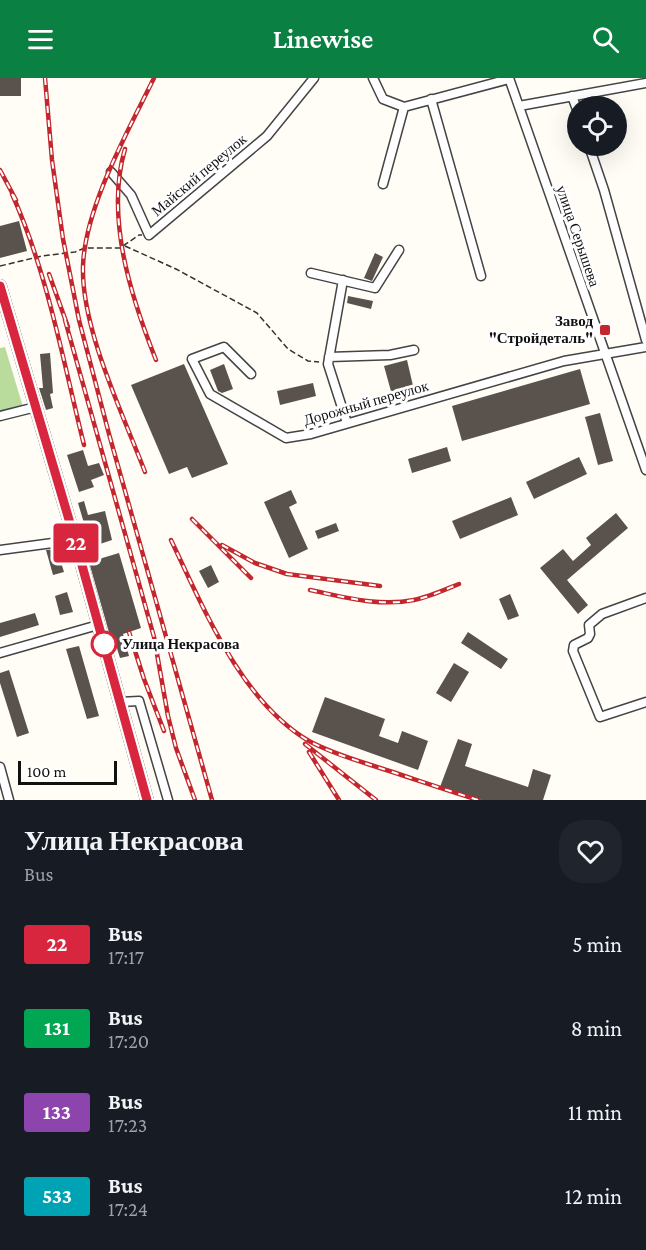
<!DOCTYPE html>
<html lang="en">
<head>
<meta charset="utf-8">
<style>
  :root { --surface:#171b24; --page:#20242c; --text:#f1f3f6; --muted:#9ea1a6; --accent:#0b8043 }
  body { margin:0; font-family:"Crimson Pro",serif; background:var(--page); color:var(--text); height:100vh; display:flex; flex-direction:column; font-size:22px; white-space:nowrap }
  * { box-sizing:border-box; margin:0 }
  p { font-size:20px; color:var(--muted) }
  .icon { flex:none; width:33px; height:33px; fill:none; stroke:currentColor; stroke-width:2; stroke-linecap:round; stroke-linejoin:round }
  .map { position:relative; height:722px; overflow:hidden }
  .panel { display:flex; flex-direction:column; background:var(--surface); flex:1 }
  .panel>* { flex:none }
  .badge { padding:0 12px; border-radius:4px; font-size:21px; line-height:39px }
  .controls { position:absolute; left:567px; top:18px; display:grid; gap:12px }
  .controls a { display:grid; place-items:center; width:60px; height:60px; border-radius:50%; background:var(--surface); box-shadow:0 6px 24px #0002; font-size:30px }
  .scale { position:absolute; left:18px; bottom:15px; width:99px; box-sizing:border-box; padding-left:6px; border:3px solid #111; border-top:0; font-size:16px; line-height:21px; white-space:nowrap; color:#111; -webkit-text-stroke:4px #fff; paint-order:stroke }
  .map>.badge { position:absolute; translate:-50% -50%; box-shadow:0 0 0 3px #fff }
  .round { display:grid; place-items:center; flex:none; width:63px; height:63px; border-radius:24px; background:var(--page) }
  .headline { display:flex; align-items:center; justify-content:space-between; height:102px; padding:0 24px }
  h1 { font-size:28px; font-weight:600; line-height:45px }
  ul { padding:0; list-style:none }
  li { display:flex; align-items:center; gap:18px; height:84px; padding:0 24px }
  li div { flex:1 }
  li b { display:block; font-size:22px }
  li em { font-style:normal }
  li .badge { min-width:66px; font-weight:700; text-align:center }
  header { display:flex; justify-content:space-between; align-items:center; height:78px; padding:0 24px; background:var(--accent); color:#fff; font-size:27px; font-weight:600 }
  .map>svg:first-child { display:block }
  .forest { fill:#b9dc9c }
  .building { fill:#5a524d }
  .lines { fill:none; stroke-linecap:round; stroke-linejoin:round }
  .minor-casing { stroke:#444; stroke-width:11 }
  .major-casing { stroke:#222; stroke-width:14 }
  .path { stroke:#333; stroke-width:1.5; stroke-dasharray:6 3; stroke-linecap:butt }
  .minor { stroke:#fff; stroke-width:8 }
  .major { stroke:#f9d66b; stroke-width:10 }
  .rail-casing { stroke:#c4262e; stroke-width:4.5 }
  .rail { stroke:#fff; stroke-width:2; stroke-dasharray:7; stroke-linecap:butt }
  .line-casing { stroke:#fff; stroke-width:14 }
  .line { stroke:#d7263d; stroke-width:9 }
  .poi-dot { fill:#c4262e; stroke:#fff; stroke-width:2 }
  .stop-dot { fill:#fff; stroke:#d7263d; stroke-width:3 }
  .labels { text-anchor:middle; stroke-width:6; stroke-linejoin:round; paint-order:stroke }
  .street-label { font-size:15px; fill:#111; stroke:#fff }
  .poi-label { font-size:15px; font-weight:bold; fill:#111; stroke:#fff; text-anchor:end }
  .stop-label { font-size:15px; font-weight:bold; fill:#111; stroke:#fff; text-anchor:start }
</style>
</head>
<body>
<header><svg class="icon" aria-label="menu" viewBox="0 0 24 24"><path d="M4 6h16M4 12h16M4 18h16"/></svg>Linewise<svg class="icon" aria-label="search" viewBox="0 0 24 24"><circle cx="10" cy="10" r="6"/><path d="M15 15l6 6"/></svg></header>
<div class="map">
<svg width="646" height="722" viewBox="0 0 646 722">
  <rect width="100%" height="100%" fill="#fffdf5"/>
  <path class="forest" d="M 5,269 L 23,329 L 0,335 L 0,270 Z"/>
  <path class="building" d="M 0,0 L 21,0 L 21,18 L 0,18 Z
    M 19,143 L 27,173 L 0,180 L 0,148 Z
    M 375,175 L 383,179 L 372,203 L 364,200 Z
    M 348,218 L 373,223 L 371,231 L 347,225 Z
    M 50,275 L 53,315 L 50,316 L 53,330 L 46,332 L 39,310 L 43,310 L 40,276 Z
    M 407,282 L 414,312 L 392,317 L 384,288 Z
    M 184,286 L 228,386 L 192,400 L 187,389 L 169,396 L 131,307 Z
    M 224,286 L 233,311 L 222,315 L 218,313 L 210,292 Z
    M 580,291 L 590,326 L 462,363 L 452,328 Z
    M 313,305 L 316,318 L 280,327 L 277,313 Z
    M 600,335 L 613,383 L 598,387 L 585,339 Z
    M 447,369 L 451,383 L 412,395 L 408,381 Z
    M 83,372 L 88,388 L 99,385 L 104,397 L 91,402 L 94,409 L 79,414 L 67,377 Z
    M 579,379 L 587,396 L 534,421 L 526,404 Z
    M 291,412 L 297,425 L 289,429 L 308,471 L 289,480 L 264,424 Z
    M 511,419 L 518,437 L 460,461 L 452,443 Z
    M 84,423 L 88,437 L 105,433 L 112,462 L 100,466 L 95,449 L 86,452 L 78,425 Z
    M 616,435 L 628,450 L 567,502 L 588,527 L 578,536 L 540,490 L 563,471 L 573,483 L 591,467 L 586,460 Z
    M 336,445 L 339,453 L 318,461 L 315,453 Z
    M 57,471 L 64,494 L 53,497 L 46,472 Z
    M 119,475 L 141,550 L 123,556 L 129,578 L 120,580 L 115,564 L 112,565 L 89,484 Z
    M 211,487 L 219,504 L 208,510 L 199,493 Z
    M 67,514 L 73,534 L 60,537 L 55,518 Z
    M 510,516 L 519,538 L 508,542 L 499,521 Z
    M 35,535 L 39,547 L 0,559 L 0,545 Z
    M 468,554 L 508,581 L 501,591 L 461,565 Z
    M 79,568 L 99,638 L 87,641 L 66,571 Z
    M 454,585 L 469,594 L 451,624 L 436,615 Z
    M 9,592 L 29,655 L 17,659 L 0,605 L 0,595 Z
    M 325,619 L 385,641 L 379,658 L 398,665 L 402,653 L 428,663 L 418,692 L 312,654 Z
    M 458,661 L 472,666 L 465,688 L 528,709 L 533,691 L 551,697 L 543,722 L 481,722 L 440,709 Z"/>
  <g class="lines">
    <defs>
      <path id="minor" d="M 373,0 L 383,21 L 404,29 L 509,1
        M 509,0 L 646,392
        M 572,18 L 578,34
        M 431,21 L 481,198
        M 519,28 L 646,5
        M 589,68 L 604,112 L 646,262
        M 111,94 L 131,117 L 149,157 L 267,58 L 314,0
        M 383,106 L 404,29
        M 311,195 L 375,210 L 399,172
        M 343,202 L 328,286 L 347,345
        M 329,279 L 390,277 L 414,272
        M 251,296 L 224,269 L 192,281 L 210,316 L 286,360 L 311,356 L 564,283 L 646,269
        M 0,338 L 36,329
        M 0,472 L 75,462
        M 646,520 L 602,536 L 589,547 L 590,556 L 588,560 L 574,567 L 573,573 L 600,639 L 646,624
        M 0,575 L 98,547
        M 120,624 L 139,623 L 168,722
        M 0,689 L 9,722"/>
      <path id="major" d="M 0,208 L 75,462 L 147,722"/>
    </defs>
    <use href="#minor" class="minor-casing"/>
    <use href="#major" class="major-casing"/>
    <path class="path" d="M 125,168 L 176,191 L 257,235 L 288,271 L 308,283 L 319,284
      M 0,188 L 42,178 L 75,174 L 85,170 L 120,170 L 139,157 L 142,157"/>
    <use href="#minor" class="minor"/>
    <use href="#major" class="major"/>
    <defs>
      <path id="rail" d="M 45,0 L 52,82 L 63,161 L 79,242 L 109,356 L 212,722
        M 125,71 C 105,139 131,219 156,282
        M 0,92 L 16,122
        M 12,116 C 48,196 63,283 84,367
        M 49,196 L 68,249
        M 65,242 L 154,559 L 168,638 L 176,670 L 195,722
        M 145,394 C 123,336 81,250 83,188 C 85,129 128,53 154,0
        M 192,441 L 251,500
        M 171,462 C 204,531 241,623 309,663 C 329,674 352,681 374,688 C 408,699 443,711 478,722
        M 222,467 L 255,485 L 287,496 L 380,508
        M 310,512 C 344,519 379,529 414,522 C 429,519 444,512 459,506
        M 129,554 L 144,601 L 164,653
        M 305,666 L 376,722
        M 309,674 L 339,722"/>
    </defs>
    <use href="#rail" class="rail-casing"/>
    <use href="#rail" class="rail"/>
  </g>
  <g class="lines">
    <defs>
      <path id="line" d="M 0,208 L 75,462 L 147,722"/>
    </defs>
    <use href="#line" class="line-casing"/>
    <use href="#line" class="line"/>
  </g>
  <rect class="poi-dot" x="599" y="246" width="12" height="12" rx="3"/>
  <circle class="stop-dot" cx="104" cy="566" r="12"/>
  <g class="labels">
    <g class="street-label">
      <text transform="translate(199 97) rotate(-40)" y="5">Майский переулок</text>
      <text transform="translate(578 158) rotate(71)" y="5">улица Серышева</text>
      <text transform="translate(366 325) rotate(-16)" y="5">Дорожный переулок</text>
    </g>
    <g class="poi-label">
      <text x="593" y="248">Завод<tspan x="593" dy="17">"Стройдеталь"</tspan></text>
    </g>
    <g class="stop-label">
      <text x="122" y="571">Улица Некрасова</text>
    </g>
  </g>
</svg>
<div class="controls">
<a><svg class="icon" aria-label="locate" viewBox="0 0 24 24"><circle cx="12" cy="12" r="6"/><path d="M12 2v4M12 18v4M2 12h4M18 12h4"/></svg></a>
</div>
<div class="scale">100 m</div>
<b class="badge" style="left:76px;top:465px;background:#d7263d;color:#fff">22</b>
</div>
<section class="panel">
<div class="headline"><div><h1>Улица Некрасова</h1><p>Bus</p></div><a class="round"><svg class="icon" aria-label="heart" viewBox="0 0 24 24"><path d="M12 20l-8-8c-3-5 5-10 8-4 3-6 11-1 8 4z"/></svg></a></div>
<ul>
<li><span class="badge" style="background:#d7263d;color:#fff">22</span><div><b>Bus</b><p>17:17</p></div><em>5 min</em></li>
<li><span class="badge" style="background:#00a651;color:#fff">131</span><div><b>Bus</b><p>17:20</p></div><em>8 min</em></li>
<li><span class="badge" style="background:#8e44ad;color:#fff">133</span><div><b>Bus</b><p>17:23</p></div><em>11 min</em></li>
<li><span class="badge" style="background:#00a3b4;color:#fff">533</span><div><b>Bus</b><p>17:24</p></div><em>12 min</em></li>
</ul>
</section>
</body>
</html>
